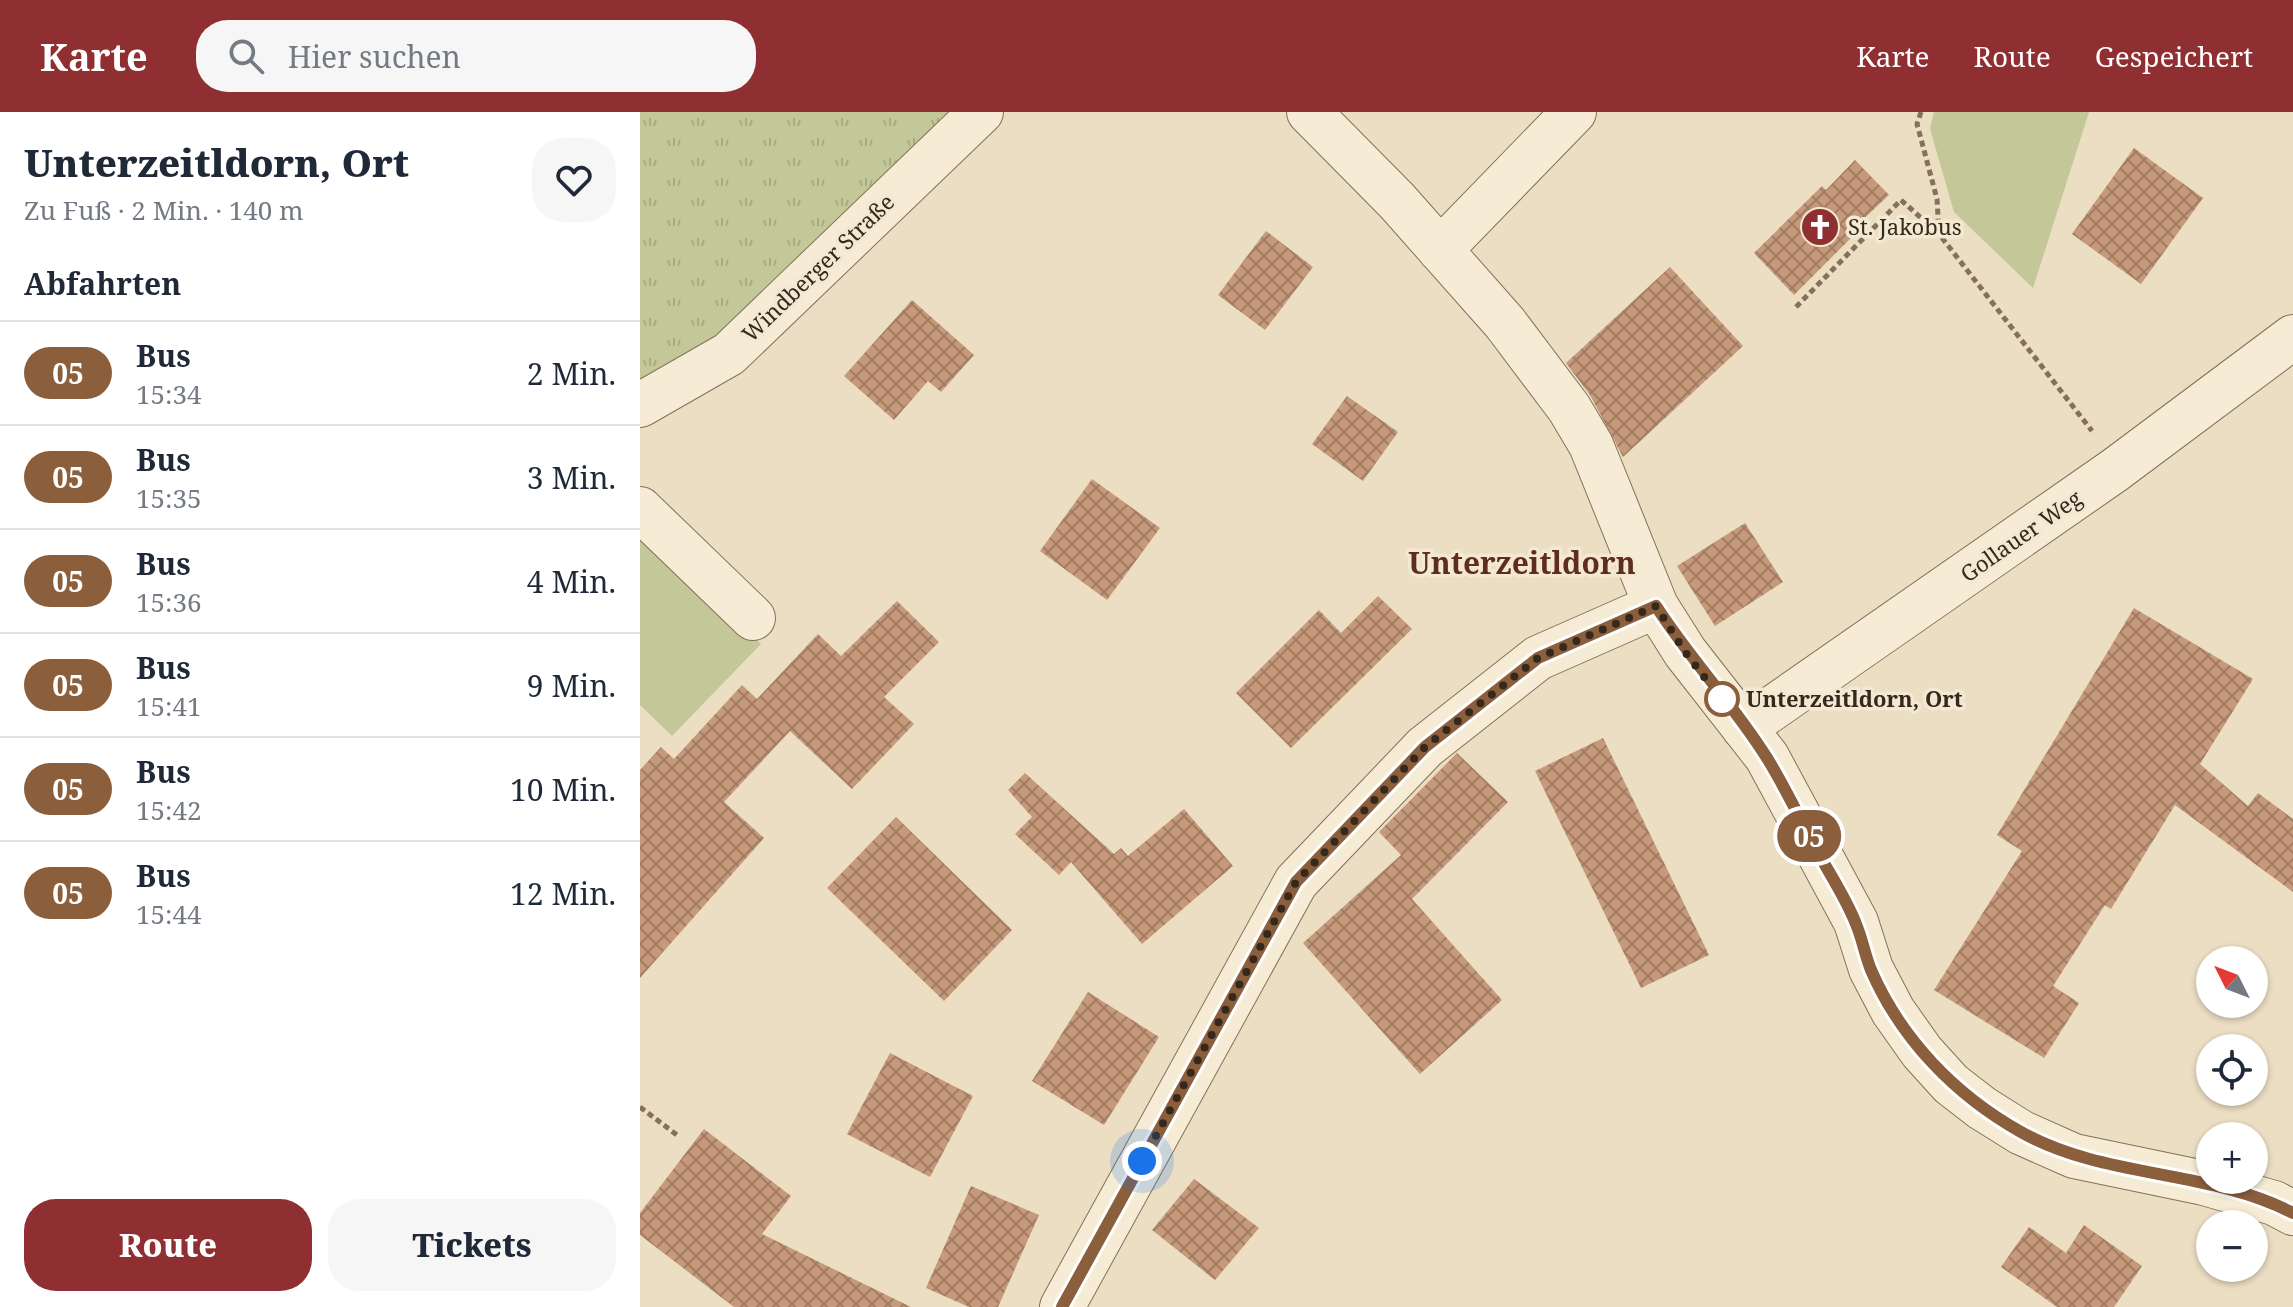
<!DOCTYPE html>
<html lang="de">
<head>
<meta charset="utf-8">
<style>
  :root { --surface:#fff; --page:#f6f6f7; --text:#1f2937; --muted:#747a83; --line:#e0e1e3; --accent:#8f2f31 }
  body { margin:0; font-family:"Noto Serif",serif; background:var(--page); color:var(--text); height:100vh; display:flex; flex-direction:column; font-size:30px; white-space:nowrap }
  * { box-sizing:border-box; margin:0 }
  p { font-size:26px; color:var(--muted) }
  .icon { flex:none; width:44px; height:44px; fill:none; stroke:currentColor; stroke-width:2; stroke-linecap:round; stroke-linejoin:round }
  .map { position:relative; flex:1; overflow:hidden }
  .drawer { display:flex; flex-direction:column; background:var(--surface); width:640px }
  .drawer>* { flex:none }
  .badge { padding:0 16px; border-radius:26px; font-size:28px; line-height:52px }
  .needle { width:52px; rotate:312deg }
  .buttons { position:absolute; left:1556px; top:834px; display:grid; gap:16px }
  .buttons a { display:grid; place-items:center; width:72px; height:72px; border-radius:50%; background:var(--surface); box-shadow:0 2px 6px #0004; font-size:40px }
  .you { position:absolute; width:40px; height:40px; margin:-20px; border:6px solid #fff; border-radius:50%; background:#1a73e8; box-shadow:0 0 0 12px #1a73e833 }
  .map>.badge { position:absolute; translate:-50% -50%; box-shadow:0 0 0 4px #fff }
  h2 { padding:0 24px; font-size:30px; line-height:72px }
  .round { display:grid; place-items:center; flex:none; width:84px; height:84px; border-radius:32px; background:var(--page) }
  .summary { display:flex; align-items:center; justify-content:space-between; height:136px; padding:0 24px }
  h1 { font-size:38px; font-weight:800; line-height:60px }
  .action { display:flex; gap:16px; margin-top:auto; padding:16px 24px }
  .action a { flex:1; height:92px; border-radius:32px; background:var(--accent); color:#fff; font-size:32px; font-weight:800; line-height:92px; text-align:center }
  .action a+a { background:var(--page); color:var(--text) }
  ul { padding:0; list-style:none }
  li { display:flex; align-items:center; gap:24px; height:104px; padding:0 24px; border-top:2px solid var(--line) }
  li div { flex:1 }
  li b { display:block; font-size:30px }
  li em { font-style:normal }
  li .badge { min-width:88px; font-weight:700; text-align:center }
  header { display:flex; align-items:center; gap:48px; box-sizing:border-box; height:112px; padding:0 40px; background:var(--accent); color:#fff }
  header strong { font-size:38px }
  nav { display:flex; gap:44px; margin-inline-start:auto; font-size:28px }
  .search { width:560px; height:72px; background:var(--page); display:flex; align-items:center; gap:20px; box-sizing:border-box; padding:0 28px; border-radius:32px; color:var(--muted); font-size:30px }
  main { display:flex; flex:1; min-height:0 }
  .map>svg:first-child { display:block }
  .grass { fill:url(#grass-tufts) }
  .park { fill:#c4c898 }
  .building { fill:url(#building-cross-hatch) }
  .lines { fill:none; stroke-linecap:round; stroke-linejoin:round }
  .minor-casing { stroke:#84705b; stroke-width:46 }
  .path { stroke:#84705b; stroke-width:5; stroke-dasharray:6 4; stroke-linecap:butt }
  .minor { stroke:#f6ecd5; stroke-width:44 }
  .line-casing { stroke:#fff; stroke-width:18 }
  .line { stroke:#8b5e3c; stroke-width:12 }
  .walk { stroke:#35291e; stroke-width:8; stroke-dasharray:0 14.4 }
  .stop-dot { fill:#fff; stroke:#8b5e3c; stroke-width:4 }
  .labels { text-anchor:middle; stroke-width:7; stroke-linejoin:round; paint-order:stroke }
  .poi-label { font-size:22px; fill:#35291e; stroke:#f3e9d2; text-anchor:start }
  .street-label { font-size:22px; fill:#35291e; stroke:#f3e9d2 }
  .stop-label { font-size:22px; font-weight:bold; fill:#35291e; stroke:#f3e9d2; text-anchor:start }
  .district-label { font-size:30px; font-weight:bold; fill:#5f2c20; stroke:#f3e9d2 }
</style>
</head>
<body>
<header>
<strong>Karte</strong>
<div class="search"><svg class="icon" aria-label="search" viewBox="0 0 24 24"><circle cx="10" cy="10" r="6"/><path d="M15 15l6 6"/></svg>Hier suchen</div>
<nav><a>Karte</a><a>Route</a><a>Gespeichert</a></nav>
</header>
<main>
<section class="drawer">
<div class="summary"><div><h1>Unterzeitldorn, Ort</h1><p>Zu Fuß · 2 Min. · 140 m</p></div><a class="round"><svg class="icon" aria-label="heart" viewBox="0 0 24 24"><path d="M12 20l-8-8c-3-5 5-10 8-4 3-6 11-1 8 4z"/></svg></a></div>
<h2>Abfahrten</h2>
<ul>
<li><span class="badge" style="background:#8b5e3c;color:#fff">05</span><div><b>Bus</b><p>15:34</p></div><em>2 Min.</em></li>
<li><span class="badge" style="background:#8b5e3c;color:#fff">05</span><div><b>Bus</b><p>15:35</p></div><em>3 Min.</em></li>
<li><span class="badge" style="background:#8b5e3c;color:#fff">05</span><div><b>Bus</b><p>15:36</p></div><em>4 Min.</em></li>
<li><span class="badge" style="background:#8b5e3c;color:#fff">05</span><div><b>Bus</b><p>15:41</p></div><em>9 Min.</em></li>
<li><span class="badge" style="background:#8b5e3c;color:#fff">05</span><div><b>Bus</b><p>15:42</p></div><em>10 Min.</em></li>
<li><span class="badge" style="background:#8b5e3c;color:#fff">05</span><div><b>Bus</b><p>15:44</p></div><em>12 Min.</em></li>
</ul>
<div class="action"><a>Route</a><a>Tickets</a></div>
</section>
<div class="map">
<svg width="1653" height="1195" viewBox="0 0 1653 1195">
  <defs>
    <pattern id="grass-tufts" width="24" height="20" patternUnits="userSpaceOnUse" patternTransform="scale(2)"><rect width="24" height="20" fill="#c4c898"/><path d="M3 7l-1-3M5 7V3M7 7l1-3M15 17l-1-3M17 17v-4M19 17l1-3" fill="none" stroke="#a9ac83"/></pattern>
    <pattern id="building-cross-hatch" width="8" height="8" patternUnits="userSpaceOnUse" patternTransform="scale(2)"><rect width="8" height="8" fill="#c7997b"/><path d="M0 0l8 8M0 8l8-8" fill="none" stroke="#a27d64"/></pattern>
  </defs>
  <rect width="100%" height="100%" fill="#ebdec3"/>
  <path class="grass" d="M 0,0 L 325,0 L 82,226 L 0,272 Z"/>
  <path class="park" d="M 1294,0 L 1449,0 L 1393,176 L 1314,100 L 1290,17 Z
    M 0,416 L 121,532 L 32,624 L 0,593 Z"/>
  <path class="building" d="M 1494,36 L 1563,86 L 1501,172 L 1432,122 Z
    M 1215,48 L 1249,83 L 1217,113 L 1221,116 L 1154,183 L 1114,141 L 1182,74 L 1186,78 Z
    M 626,119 L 673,155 L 625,218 L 578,183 Z
    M 1030,155 L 1103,234 L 983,345 L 950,283 L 926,251 Z
    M 272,188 L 334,243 L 301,280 L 288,269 L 254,308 L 204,264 Z
    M 707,284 L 758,320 L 723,369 L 672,332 Z
    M 452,367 L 520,416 L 467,488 L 400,439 Z
    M 1105,411 L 1143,470 L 1075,514 L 1037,454 Z
    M 738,484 L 772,517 L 651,636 L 596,581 L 679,498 L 701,521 Z
    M 257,489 L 299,530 L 244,585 L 274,612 L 212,677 L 150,619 L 84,690 L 124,726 L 0,866 L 0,658 L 21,635 L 34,647 L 102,573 L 117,587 L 178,522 L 201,544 Z
    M 1494,496 L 1613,567 L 1560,652 L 1608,694 L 1618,681 L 1653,707 L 1653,780 L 1535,693 L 1471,797 L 1465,793 L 1413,874 L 1439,891 L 1404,946 L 1294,878 L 1382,739 L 1357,723 Z
    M 963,626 L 1069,843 L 1001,876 L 895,659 Z
    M 817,641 L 868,690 L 772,787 L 862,888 L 780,962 L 663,831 L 761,743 L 739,720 Z
    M 385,661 L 474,742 L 481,736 L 488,744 L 544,697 L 593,754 L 502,832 L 431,750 L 419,763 L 375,722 L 392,705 L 368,678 Z
    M 256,705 L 372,818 L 304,889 L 187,776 Z
    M 448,880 L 519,925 L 464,1013 L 392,969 Z
    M 250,941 L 333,984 L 290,1065 L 207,1022 Z
    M 64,1017 L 151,1084 L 122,1122 L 271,1195 L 94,1195 L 0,1123 L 0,1101 Z
    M 554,1067 L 619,1116 L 575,1168 L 512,1118 Z
    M 331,1074 L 399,1103 L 358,1195 L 329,1195 L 286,1176 Z
    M 1444,1113 L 1502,1154 L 1474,1195 L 1417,1195 L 1361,1155 L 1389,1115 L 1426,1141 Z"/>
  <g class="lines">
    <defs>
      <path id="minor" d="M 669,0 L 757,89 L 865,211 L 929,296 L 951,333 L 1016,494 L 1045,540 L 1127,645 L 1216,810 L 1231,857 L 1253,899 L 1282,940 L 1311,972 L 1342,996 L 1382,1021 L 1434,1044 L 1564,1071 L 1634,1091 L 1653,1101
        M 800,138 L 934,0
        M 0,293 L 89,242 L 341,0
        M 0,397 L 113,506
        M 1104,616 L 1475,358 L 1653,225
        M 422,1195 L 656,770 L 785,635 L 898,546 L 1016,494"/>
    </defs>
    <use href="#minor" class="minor-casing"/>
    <path class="path" d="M 1281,0 L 1277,12 L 1297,87 L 1299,122 L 1452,319
      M 1156,195 L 1261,88 L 1299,122
      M 0,995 L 37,1023"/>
    <use href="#minor" class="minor"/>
  </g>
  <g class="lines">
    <defs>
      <path id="line" d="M 422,1195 L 656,770 L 785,635 L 898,546 L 1016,494 C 1050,547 1094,593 1127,646 C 1145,675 1160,707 1176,737 C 1189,761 1206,786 1216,812 C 1222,826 1225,843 1231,858 C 1261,927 1315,983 1381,1020 C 1464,1067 1568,1057 1653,1101"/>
    </defs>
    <use href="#line" class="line-casing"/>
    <use href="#line" class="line"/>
    <path class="walk" d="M 502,1049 L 656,770 L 785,635 L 898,546 L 1016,494 L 1045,540 L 1085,592 L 1082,587"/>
  </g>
  <defs>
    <symbol id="church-disc" viewBox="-11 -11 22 22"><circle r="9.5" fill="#8f2f31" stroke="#f3e9d2"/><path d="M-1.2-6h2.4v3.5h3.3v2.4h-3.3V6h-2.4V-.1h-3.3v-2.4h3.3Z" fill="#fff"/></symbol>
  </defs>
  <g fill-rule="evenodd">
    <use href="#church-disc" x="1158" y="93" width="44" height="44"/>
  </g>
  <circle class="stop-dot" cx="1082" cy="587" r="16"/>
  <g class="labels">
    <g class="poi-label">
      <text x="1208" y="123">St. Jakobus</text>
    </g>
    <g class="street-label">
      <text transform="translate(178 156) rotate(-44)" y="8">Windberger Straße</text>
      <text transform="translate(1381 424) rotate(-35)" y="8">Gollauer Weg</text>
    </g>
    <g class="stop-label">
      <text x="1106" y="595">Unterzeitldorn, Ort</text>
    </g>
    <g class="district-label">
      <text x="882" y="462">Unterzeitldorn</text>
    </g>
  </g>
</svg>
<div class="buttons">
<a><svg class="needle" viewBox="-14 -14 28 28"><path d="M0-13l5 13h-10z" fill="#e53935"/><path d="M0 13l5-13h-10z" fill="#747a83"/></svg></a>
<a><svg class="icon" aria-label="locate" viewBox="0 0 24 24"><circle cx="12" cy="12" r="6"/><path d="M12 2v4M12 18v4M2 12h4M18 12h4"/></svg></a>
<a>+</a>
<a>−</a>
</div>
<div class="you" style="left:502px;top:1049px"></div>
<b class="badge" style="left:1169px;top:724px;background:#8b5e3c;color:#fff">05</b>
</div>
</main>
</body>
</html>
